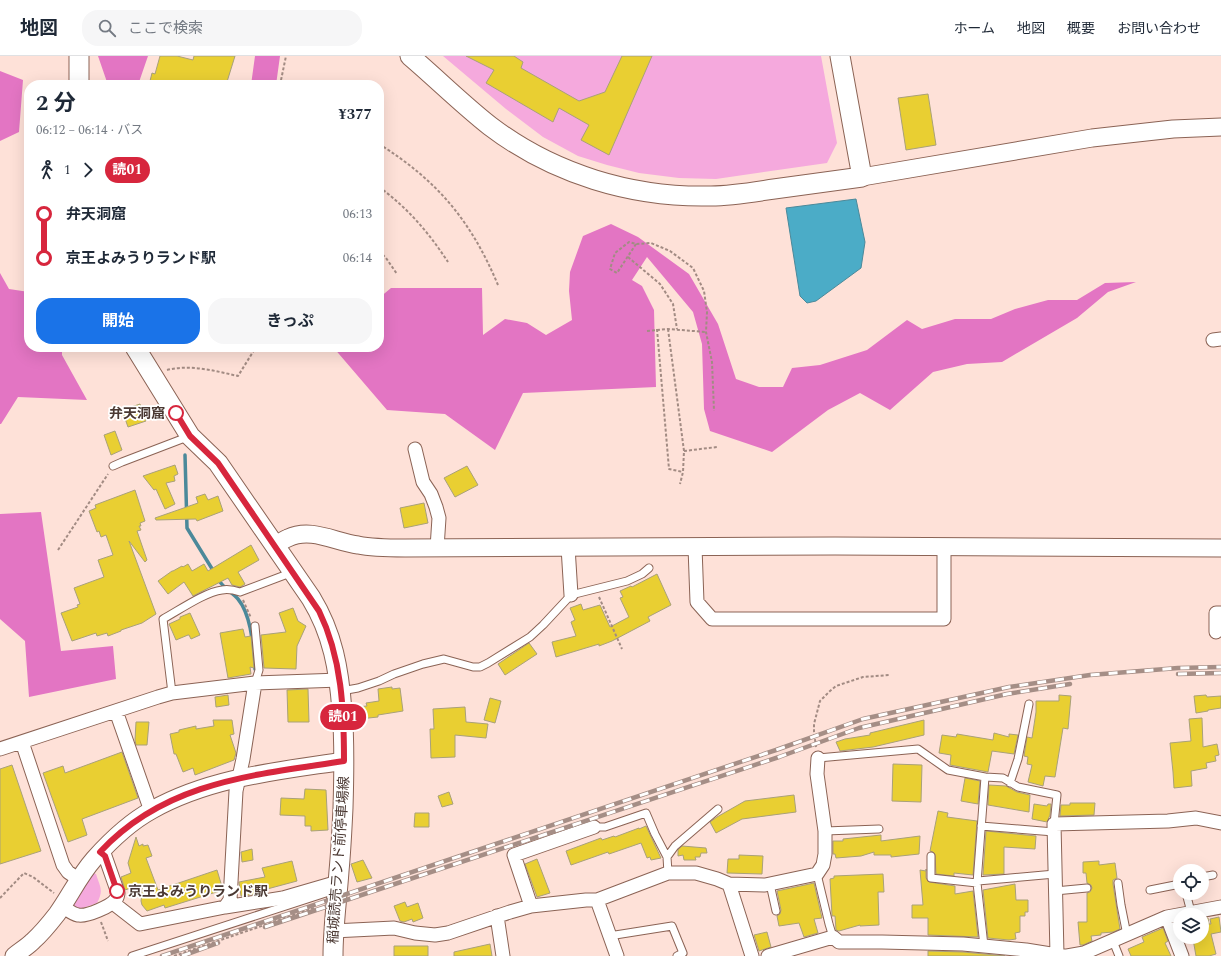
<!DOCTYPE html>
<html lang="ja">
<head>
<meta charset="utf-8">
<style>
  :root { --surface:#fff; --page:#f6f6f7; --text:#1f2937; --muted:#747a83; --line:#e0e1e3; --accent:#1a73e8 }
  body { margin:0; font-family:Spectral,"Noto Sans JP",serif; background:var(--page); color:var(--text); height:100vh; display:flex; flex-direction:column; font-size:15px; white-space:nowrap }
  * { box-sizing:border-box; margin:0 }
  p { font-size:13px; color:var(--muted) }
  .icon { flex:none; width:22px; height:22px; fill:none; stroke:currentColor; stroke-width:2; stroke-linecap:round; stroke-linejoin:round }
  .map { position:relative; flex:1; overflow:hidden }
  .drawer { position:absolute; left:24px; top:24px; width:360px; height:272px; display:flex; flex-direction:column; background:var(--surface); border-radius:16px; box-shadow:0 4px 16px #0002 }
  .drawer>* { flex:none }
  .badge { padding:0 8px; border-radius:13px; font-size:14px; line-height:26px }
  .tools { position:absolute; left:1173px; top:808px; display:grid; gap:8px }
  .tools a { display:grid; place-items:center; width:36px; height:36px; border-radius:50%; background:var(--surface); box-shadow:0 4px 16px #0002; font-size:20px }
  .map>.badge { position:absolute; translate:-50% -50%; box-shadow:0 0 0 2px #fff }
  .legs { display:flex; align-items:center; gap:6px; height:44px; padding:0 12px; font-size:13px }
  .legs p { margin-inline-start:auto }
  .head { display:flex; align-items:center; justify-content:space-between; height:68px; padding:0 12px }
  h1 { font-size:22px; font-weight:700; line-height:30px }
  .button { display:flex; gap:8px; margin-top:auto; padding:8px 12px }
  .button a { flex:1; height:46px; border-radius:16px; background:var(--accent); color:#fff; font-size:16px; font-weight:700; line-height:46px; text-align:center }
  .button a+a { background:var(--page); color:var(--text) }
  ul { padding:0 12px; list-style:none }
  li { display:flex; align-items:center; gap:14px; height:44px; font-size:15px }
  li i { display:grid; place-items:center; width:6px; height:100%; margin:0 5px; background:currentColor }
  li i::after { content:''; width:10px; height:10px; margin:-5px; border:3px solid; border-radius:50%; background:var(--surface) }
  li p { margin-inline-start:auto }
  li:first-child i { background:linear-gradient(#0000 50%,currentColor 0) }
  li:last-child i { background:linear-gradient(currentColor 50%,#0000 0) }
  header { display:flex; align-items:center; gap:24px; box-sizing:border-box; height:56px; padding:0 20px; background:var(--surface); border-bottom:1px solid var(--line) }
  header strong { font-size:19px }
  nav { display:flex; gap:22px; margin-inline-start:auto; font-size:14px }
  .search { width:280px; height:36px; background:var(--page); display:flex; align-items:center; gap:10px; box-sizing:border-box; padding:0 14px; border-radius:16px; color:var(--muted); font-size:15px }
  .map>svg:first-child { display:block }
  .green { fill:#f5a9dd }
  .forest { fill:#e375c3 }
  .water { fill:#4bacc7; stroke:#4b899a }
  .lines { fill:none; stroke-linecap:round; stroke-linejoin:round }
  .stream { stroke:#4b899a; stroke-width:3.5 }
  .building { fill:#e9cf32; stroke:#a9a179 }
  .service-casing { stroke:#8b6355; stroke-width:9 }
  .minor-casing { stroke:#8b6355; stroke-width:15 }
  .tertiary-casing { stroke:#8b6355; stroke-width:19 }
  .secondary-casing { stroke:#8b6355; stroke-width:21 }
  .path { stroke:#a28b83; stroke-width:2; stroke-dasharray:3 2; stroke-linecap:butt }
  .service { stroke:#fff; stroke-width:7 }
  .minor { stroke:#fff; stroke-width:13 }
  .tertiary { stroke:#fff; stroke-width:17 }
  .secondary { stroke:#fff; stroke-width:19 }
  .rail-casing { stroke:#a58e86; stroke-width:4.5 }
  .rail { stroke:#fff; stroke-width:3; stroke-dasharray:9; stroke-linecap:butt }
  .line-1-casing { stroke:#fff; stroke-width:9 }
  .line-1 { stroke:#d7263d; stroke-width:6 }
  .stop-1-dot { fill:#fff; stroke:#d7263d; stroke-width:2 }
  .labels { text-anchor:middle; stroke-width:3.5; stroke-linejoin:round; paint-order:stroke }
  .stop-label { font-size:14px; font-weight:bold; fill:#4a3832; stroke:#fff; text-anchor:end }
  .street-label { font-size:14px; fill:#4a3832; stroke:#fff }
</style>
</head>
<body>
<header>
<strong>地図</strong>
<div class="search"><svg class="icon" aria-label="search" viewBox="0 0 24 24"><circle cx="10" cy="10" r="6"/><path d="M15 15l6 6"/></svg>ここで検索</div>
<nav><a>ホーム</a><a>地図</a><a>概要</a><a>お問い合わせ</a></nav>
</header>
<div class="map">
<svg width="1221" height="900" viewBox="0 0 1221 900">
  <rect width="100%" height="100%" fill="#fee1d8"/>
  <path class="green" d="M 443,0 L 821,0 L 837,87 L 827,107 L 716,123 L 679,122 L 639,117 L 607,109 L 578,100 L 543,81 L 506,53 Z
    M 93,817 L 96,818 C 100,831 104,834 97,847 L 80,853 L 76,852 L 72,848 Z"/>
  <path class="forest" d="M 98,0 L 148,0 L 138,29 L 108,29 Z
    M 255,0 L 280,0 L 276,29 L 251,29 Z
    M 0,15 L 23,24 L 19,76 L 0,85 Z
    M 611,168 L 638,181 L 689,218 L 718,268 L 736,323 L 759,331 L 783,331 L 792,312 L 820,309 L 867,294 L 907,264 L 922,273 L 955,263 L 991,263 L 1015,253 L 1048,244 L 1077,244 L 1105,227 L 1136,226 L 1108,236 L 1077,262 L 1002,306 L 967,308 L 933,316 L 890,354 L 860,337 L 828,354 L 772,396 L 710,375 L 704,353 L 702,288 L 693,256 L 647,201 L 632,224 L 642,230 L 654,254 L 656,331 L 523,337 L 495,394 L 445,358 L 387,354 L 333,291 L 379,291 L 379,242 L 391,232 L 482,232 L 483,279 L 505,263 L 527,267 L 546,279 L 572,264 L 569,235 L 570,216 L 583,180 Z
    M 0,217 L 9,233 L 29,236 L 29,291 L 62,291 L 62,299 L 87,344 L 18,341 L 1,368 L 0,368 Z
    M 41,456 L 61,595 L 113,590 L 116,623 L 29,641 L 25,585 L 0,563 L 0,458 Z"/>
  <path class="water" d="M 856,143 L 865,186 L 861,212 L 816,245 L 807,247 L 800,240 L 786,152 Z"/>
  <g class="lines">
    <path class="stream" d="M 185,399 L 187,472 L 214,516
      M 218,523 C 223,532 232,536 238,543 C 252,560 253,592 255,613"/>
  </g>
  <path class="building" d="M 160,0 L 177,0 L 193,4 L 194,0 L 235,0 L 226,29 L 149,29 L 152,17 L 155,18 Z
    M 466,0 L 514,0 L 523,6 L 521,12 L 579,45 L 605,36 L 622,0 L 652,0 L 609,99 L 581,84 L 589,69 L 559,52 L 553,66 L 486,27 L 494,14 Z
    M 928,38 L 936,89 L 906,94 L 898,42 Z
    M 140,348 L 146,365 L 128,371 L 122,354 Z
    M 115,375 L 122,394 L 111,399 L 104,379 Z
    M 175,409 L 178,418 L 174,420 L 175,425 L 166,427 L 175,448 L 165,453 L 156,433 L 154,434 L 143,420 Z
    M 467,410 L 478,429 L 455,441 L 444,422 Z
    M 135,434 L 145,465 L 140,467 L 141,470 L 139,470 L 141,474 L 137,475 L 147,504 L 145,506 L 129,485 L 156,558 L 142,567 L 121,574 L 121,575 L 108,580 L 107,577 L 97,580 L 96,577 L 72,585 L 61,557 L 78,551 L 77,549 L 80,548 L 74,532 L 104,521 L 98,504 L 113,499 L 106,479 L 101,481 L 99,475 L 97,476 L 89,455 L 96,452 L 95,449 Z
    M 205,438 L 208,444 L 218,440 L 223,455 L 197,465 L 196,463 L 156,464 L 155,462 L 198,447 L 196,441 Z
    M 424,447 L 428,467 L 404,472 L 400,452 Z
    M 251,489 L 259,504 L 238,516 L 245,528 L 242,530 L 240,531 L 232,529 L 228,522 L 193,540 L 184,526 L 168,538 L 158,525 L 172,515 L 173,515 L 182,510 L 183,511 L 188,508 L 192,515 L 204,508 L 208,515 Z
    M 657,518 L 671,549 L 648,561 L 650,565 L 612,585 L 599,590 L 599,588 L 556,601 L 552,586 L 576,580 L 571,566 L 575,564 L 570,552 L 581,548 L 583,554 L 600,549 L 610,571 L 629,561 L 620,542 L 623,541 L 620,535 L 631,530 L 632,531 Z
    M 293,552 L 298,565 L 306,570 L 297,590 L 296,613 L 264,612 L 261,579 L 286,576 L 279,557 Z
    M 190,557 L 200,579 L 191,583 L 189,579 L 188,579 L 176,584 L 169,568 L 180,563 L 180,561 Z
    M 243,573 L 245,581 L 251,580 L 254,612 L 250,611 L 251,618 L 228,622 L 220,577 Z
    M 529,587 L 537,598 L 505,619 L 498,608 Z
    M 392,631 L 392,633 L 400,632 L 403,655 L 378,659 L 378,661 L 359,663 L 357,651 L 367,650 L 366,647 L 379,645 L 378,633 Z
    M 308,633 L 309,666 L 288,666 L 287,634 Z
    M 228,639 L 229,649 L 216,651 L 215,641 Z
    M 1059,639 L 1071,640 L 1068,673 L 1063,672 L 1055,721 L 1045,720 L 1043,730 L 1028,726 L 1032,709 L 1027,708 L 1028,701 L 1024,700 L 1027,681 L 1032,682 L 1036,656 L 1036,645 L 1059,645 Z
    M 1206,639 L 1207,641 L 1221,640 L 1221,652 L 1208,654 L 1208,655 L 1196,657 L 1194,640 Z
    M 490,642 L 501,645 L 495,667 L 484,664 Z
    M 465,651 L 466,666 L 488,668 L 486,682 L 455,679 L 455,701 L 431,702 L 430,673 L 434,673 L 433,653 Z
    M 1202,662 L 1203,691 L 1217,688 L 1219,699 L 1215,700 L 1216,705 L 1206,707 L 1207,712 L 1191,715 L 1192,730 L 1174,732 L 1173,716 L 1170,687 L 1191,685 L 1189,663 Z
    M 213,664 L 232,664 L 234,678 L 230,679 L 236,697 L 234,704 L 195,719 L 193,712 L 183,716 L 176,698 L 174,698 L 170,678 L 179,676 L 179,674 L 196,670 L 196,673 L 214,670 Z
    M 924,664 L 924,679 L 873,691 L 840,695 L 836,686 L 845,683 L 870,679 L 870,677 Z
    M 136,666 L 149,666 L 147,689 L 136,689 L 135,684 Z
    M 994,677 L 1009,681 L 1009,678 L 1018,679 L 1014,698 L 992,695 L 988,716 L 950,709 L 951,699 L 939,697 L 942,679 L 956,681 L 957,678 L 993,684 Z
    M 122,696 L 138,742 L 82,763 L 87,779 L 68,786 L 43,717 L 63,710 L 65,717 Z
    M 893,708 L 922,709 L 921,746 L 892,745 Z
    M 12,709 L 41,795 L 0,808 L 0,713 Z
    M 965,722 L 980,725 L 978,748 L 961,745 Z
    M 989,729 L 1006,730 L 1017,736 L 1030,739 L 1029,756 L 988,749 Z
    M 305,733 L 326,734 L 328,774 L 311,775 L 311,770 L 305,770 L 305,760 L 280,759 L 281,742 L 304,743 Z
    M 449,736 L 453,748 L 442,751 L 438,740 Z
    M 794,739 L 796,756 L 742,763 L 716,777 L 710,766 L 717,761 L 745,745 Z
    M 1070,747 L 1095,747 L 1094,759 L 1060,760 L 1061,749 L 1070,749 Z
    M 1034,748 L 1047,750 L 1048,748 L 1051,748 L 1050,759 L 1047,766 L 1032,763 Z
    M 938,755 L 948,757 L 947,761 L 977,765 L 973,819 L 954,817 L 954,820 L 936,818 L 935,798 L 933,796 L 930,795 Z
    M 415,757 L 429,757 L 429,771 L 414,771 Z
    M 646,770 L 661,802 L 651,804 L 650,801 L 647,802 L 641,787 L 609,798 L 608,796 L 571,809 L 566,795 L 601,782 L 602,784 L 614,780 L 615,781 L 639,772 L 639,773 Z
    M 986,775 L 1036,780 L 1035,793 L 1004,791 L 1004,818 L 983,819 Z
    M 881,779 L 881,785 L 920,780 L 919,798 L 891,801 L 891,799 L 874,799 L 874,796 L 861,800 L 836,802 L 835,798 L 833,798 L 833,785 L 843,785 L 843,783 Z
    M 136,781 L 139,790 L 143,788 L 143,790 L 148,789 L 152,800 L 146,802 L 158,834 L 217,814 L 223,834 L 165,852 L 164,849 L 147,855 L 142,849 L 141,845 L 143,828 L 125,834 L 121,821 L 131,817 L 128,807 Z
    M 682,790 L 706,792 L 707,797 L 701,797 L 700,801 L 695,801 L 696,804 L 684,804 L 683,799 L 678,800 L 678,794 Z
    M 252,793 L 253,804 L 242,806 L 241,796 Z
    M 739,799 L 763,800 L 762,818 L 727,817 L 728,803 L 739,803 Z
    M 537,803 L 550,837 L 537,841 L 525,808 Z
    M 363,804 L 372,822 L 357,826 L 351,808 Z
    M 292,805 L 297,825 L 256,836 L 257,838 L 241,840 L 239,826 L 265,821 L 262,812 Z
    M 1099,805 L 1099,809 L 1115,807 L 1117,822 L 1113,824 L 1113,828 L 1120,873 L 1113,876 L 1101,877 L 1101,879 L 1091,880 L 1092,885 L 1083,889 L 1080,889 L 1078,866 L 1087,866 L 1087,837 L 1090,836 L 1092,832 L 1091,829 L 1087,827 L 1086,817 L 1083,817 L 1083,806 Z
    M 926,813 L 926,822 L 929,826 L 955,830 L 955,838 L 973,835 L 978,881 L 928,879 L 928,862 L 912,862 L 912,849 L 923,849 L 920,814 L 926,815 Z
    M 883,818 L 884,836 L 878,836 L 879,869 L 860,870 L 860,869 L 839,875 L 836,874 L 835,860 L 832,860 L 832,859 L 830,823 L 834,822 L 834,820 Z
    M 814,827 L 822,862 L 814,863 L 818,877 L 804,881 L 799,867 L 779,870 L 777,860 L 780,858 L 781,854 L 777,835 Z
    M 1015,828 L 1016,844 L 1028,844 L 1028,856 L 1025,856 L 1025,860 L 1020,860 L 1020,876 L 1015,877 L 1016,883 L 1009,884 L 988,882 L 983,834 Z
    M 405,846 L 407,851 L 418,847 L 423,862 L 413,866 L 412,863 L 404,866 L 400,865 L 394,850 Z
    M 1219,861 L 1221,876 L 1211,878 L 1216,898 L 1209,900 L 1196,900 L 1193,883 L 1193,881 L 1202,881 L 1202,863 L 1208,862 L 1209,868 L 1211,868 L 1210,863 Z
    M 1163,872 L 1168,885 L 1165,887 L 1171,900 L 1131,900 L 1128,893 L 1144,886 L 1142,881 Z
    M 767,876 L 771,891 L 759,895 L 754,879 Z
    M 490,888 L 492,900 L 454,900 L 454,896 Z
    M 394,890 L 428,890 L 428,900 L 394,900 Z
    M 928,895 L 963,896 L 1005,900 L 928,900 Z"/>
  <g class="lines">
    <defs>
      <path id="service" d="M 113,410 L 122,406 L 190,380
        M 255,570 L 259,614 L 255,627
        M 341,635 L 358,632 L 379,625 L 394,618 L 423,608 L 444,603 L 473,611 L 480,611 L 488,607 L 530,581 L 543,569 L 571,539 L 627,525 L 642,518 L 649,512
        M 172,637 L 163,563 C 178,555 205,536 222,534 C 228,533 234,534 240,536 L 293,516
        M 818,702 L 918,693 L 948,714 L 985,721 L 977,827 L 984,890
        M 985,721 L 1003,722 L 1018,731 L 1057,739 L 1054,768
        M 1010,727 L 1018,703 L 1029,648
        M 981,770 L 1054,776
        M 594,771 L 605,771 L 646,757 L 655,778 L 667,801 L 668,817
        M 825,775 L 879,773
        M 931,800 L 931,822 L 977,827
        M 667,801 L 675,790 L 718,753
        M 817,818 L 829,868 L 833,881
        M 1202,821 L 1213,819
        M 978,825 L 1055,818
        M 1118,827 L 1121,849 L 1127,879
        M 770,828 L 776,855
        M 1150,834 L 1180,828
        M 1055,835 L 1087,832
        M 1186,837 L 1191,856
        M 609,880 L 672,870 L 683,897 L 677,900
        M 1113,885 L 1119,900
        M 132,900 L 335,834"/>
      <path id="minor" d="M 1213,284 L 1221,283
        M 415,393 L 423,426 L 431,438 L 436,451 L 439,462 L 437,492
        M 568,491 L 571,539
        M 695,491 L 697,546 L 712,563 L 944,563 L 944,491
        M 1216,576 L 1216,557 L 1221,557
        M 116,655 L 151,755
        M 22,686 L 63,809 L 68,816 L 78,823
        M 0,693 L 158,641 L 172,637 L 255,627 L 340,624
        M 729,828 L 752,900
        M 597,844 L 617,900
        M 113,847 L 140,868 L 225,851 L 283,842 L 338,826
        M 62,850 C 67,853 72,858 78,859 C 86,861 112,850 116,843 C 117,843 118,838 118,837 L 105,800 L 100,796
        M 531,850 L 514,799 L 594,771
        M 225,851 L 230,844 L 236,735 L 243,703 L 255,627
        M 497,860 L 503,900
        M 1167,861 L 1182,900
        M 333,875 L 394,872 L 415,877 L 435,879 L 448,877 L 510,856 L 531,850 L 586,844 L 597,844 L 668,817 L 696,817 L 717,823 L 729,828 L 765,829 L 817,818 L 823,809 L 825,798 L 825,775 L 817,718 L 818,702
        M 1057,899 L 1054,768 L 1168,765 L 1196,762 L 1221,767
        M 768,900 L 833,881 L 839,886 L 882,886 L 963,888 L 1026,894 L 1057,899 L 1067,900 L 1084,897 L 1167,861 L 1221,851"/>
      <path id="tertiary" d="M 862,121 L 1092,82 L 1173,73 L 1221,71
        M 275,490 C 279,487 283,484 288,482 C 311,471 335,486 358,489 C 373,492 389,492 405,492 L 835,490 L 1221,492
        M 14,900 C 20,895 27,891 33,885 C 42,877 50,867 57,858 C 70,840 79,820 94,803 C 111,784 130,766 152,754 C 211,721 279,715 344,705"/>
      <path id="secondary" d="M 79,0 L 79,29
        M 410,0 C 437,23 462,48 490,70 C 553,118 632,142 711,140 C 732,140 754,136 774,133 C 803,129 833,125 862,121 L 840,0
        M 135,291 L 190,380 L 218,407 L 311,542 C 333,578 339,614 342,655 C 345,687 344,719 343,752 C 342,773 341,794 339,815 C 337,844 333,871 333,900"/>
    </defs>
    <use href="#service" class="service-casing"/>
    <use href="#minor" class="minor-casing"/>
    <use href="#tertiary" class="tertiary-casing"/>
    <use href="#secondary" class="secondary-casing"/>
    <path class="path" d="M 280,29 L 286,0
      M 379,88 C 438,125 471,165 498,229
      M 379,131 C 408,152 429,177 448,206
      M 636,188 L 617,217 L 610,213 L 615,197 L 629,186 L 636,188 L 651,187 L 670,195 L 693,212 L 704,235 L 707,256 L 706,276 L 712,306 L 714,355
      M 379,195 L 386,202 L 397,218
      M 628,201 L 660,228 L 673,248 L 677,273
      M 657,273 L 669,413 L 683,416
      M 668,273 L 684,395 L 683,416 L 680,428
      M 647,275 L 668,273 L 706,276
      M 167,314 C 191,308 215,315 238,320 L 256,291
      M 684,395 L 717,391
      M 58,494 L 108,418
      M 599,541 L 622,593
      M 243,544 L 251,562
      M 816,691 L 814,676 L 814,668 L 820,645 L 830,635 L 836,630 L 863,621 L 890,619
      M 0,842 L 24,817 L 33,821 L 54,837
      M 101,866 L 108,885
      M 174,900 L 314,852"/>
    <use href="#service" class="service"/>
    <use href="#minor" class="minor"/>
    <use href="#tertiary" class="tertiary"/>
    <use href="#secondary" class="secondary"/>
    <defs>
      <path id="rail" d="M 1178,618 L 1221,617
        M 265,871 L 779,701 L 859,672 L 1007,638 L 1070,628
        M 162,900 L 776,694 L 863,663 L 1009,631 L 1090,619 L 1178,612 L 1221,611
        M 182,900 L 218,887"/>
    </defs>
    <use href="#rail" class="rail-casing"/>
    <use href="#rail" class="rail"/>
  </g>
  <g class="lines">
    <defs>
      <path id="line-1" d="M 117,835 L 105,800 L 100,796 C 166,725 255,719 344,705 C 344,654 342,602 319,555 L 218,407 L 190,380 L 176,357"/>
    </defs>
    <use href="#line-1" class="line-1-casing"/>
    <use href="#line-1" class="line-1"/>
  </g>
  <g class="stop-1-dot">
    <circle cx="176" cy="357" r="7"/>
    <circle cx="117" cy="835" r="7"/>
  </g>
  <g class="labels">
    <g class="stop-label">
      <text x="165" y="362">弁天洞窟</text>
      <text x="128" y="840" text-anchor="start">京王よみうりランド駅</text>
    </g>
    <g class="street-label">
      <text transform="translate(338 804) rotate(-86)" y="5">稲城読売ランド前停車場線</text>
    </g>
  </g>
</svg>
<div class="tools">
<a><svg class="icon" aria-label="locate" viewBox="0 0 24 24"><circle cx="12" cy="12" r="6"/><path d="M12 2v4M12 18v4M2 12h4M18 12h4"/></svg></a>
<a><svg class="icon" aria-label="layers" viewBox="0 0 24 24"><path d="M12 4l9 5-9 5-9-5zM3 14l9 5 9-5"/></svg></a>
</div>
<b class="badge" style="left:343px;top:661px;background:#d7263d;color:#fff">読01</b>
<section class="drawer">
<div class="head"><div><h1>2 分</h1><p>06:12 – 06:14 · バス</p></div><b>¥377</b></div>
<div class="legs"><svg class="icon" aria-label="walk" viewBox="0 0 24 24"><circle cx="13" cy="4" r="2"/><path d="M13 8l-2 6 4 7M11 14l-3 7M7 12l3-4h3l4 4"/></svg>1<svg class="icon" aria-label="forward" viewBox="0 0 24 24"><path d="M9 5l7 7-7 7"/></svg><b class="badge" style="background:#d7263d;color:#fff">読01</b></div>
<ul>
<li><i style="color:#d7263d"></i><b>弁天洞窟</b><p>06:13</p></li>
<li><i style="color:#d7263d"></i><b>京王よみうりランド駅</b><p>06:14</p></li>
</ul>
<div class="button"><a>開始</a><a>きっぷ</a></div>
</section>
</div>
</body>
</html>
